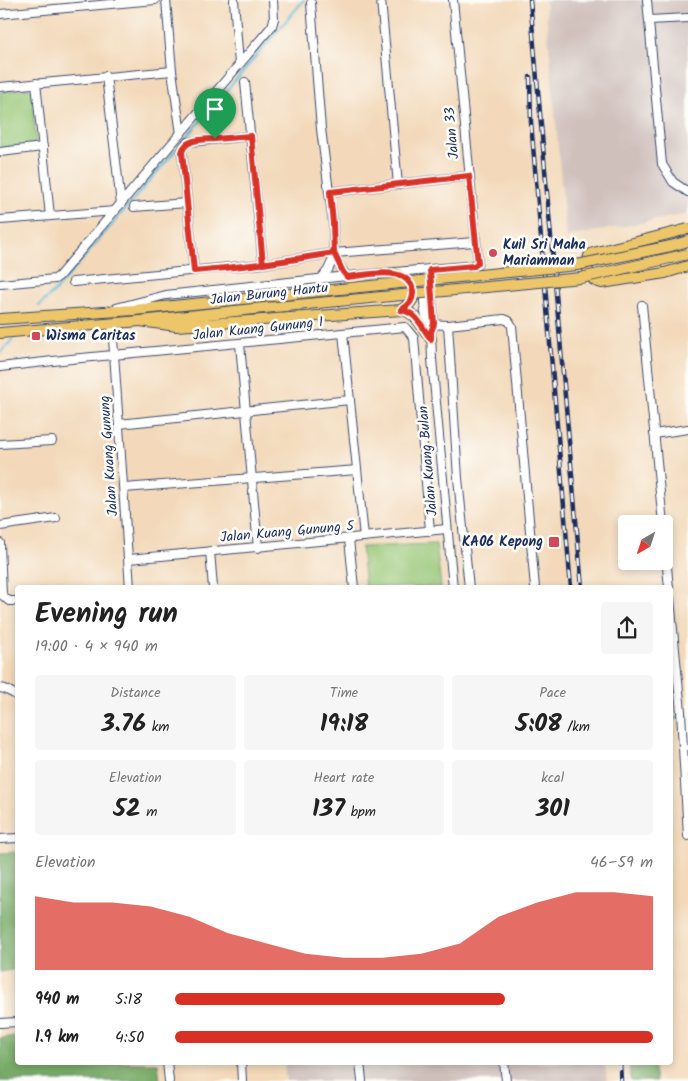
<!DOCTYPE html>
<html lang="en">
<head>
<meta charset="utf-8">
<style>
	body { margin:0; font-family:Kalam,sans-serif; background:#f6f6f6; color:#222; height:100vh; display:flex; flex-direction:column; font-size:19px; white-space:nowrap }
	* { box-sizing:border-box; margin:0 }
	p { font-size:16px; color:#767676 }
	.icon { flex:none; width:28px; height:28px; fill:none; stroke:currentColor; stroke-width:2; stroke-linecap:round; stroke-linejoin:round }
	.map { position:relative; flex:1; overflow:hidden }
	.drawer { position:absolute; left:15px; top:585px; width:658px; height:480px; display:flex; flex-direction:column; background:#fff; border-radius:5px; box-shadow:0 2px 8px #0003 }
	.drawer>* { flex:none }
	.needle { width:32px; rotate:219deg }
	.controls { position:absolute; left:618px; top:515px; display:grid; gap:10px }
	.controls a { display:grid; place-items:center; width:55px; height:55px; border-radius:5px; background:#fff; box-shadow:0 2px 8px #0003; font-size:25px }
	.pin { position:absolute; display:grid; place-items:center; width:42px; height:42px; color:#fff; margin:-51px -21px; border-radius:50% 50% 50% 0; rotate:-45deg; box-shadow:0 0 5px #0007 }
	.pin .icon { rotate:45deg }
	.round { display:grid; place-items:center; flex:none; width:52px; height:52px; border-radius:5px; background:#f6f6f6 }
	.summary { display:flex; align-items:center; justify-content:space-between; height:85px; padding:0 20px }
	h1 { font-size:28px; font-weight:800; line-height:38px }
	.metrics { display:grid; grid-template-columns:repeat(3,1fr); gap:8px; height:85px; padding:5px 20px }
	.metrics div { display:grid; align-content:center; border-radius:5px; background:#f6f6f6; text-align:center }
	.metrics b { font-size:25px; font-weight:800 }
	.metrics small { font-size:14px; font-weight:400 }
	.metrics p { font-size:14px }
	.chart { height:140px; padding:10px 20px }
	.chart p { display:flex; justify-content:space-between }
	.chart svg { width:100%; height:90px; margin-top:5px; fill:#d93025; opacity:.7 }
	ul { padding:0 20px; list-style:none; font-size:16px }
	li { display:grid; grid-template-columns:80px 60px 1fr; align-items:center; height:38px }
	li i { height:12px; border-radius:6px; background:#d93025 }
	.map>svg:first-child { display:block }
	.industrial { fill:#cfc0bb }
	.green { fill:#96c676; stroke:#587a6a }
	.forest { fill:#78ab67; stroke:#4a6d62 }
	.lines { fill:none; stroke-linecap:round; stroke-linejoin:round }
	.stream { stroke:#58bad7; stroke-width:2.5 }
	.minor-casing { stroke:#3b486c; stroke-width:10 }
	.major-casing { stroke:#3b486c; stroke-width:12 }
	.minor { stroke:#fff; stroke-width:8 }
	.major { stroke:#ecc669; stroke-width:10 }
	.rail-casing { stroke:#1b2f5e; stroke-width:4.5 }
	.rail { stroke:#fdfcf7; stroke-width:2.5; stroke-dasharray:8; stroke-linecap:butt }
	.major-bridge-casing { stroke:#3b486c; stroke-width:12; stroke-linecap:butt }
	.major-bridge { stroke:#ecc669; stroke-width:10 }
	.route-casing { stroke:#fff; stroke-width:10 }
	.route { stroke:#d93025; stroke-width:6 }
	.poi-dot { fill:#d1495b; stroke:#fdfcf7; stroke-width:2 }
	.labels { text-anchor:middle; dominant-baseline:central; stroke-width:5; stroke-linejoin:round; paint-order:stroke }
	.street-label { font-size:14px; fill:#1b2f5e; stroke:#fdfcf7 }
	.poi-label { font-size:14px; font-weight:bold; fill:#1b2f5e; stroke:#fdfcf7; text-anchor:start }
</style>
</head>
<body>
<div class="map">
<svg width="688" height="1081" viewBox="0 0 688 1081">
	<rect width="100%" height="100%" fill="#fdfcf7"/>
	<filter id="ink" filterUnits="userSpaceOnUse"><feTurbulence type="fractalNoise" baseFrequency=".02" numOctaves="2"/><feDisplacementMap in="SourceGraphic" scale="10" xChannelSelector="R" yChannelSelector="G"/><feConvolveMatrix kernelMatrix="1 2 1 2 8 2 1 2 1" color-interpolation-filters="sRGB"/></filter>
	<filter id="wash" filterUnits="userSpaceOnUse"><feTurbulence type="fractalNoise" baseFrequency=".0096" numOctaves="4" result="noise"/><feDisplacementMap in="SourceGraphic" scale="20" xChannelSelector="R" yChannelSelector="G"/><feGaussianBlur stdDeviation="1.12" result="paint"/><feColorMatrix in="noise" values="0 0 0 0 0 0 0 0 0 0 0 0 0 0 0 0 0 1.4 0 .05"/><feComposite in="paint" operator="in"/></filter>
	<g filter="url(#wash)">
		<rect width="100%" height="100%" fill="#f3d9ba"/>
		<g class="industrial">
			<polygon points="545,0 688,0 688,214 566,237"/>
			<polygon points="284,1063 605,1063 607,1081 286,1081"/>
		</g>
		<g class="green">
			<polygon points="32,88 36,143 0,148 0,92"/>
			<polygon points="436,544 441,587 365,587 361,547"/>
		</g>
		<g class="forest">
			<polygon points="17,852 17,969 0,972 0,853"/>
			<polygon points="17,1036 18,1062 158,1063 160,1081 0,1081 0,1038"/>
			<polygon points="629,1063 653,1063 656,1081 631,1081"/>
		</g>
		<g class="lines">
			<g class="stream">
				<polyline points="39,306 56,290 304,0"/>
				<polyline points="0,353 13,339"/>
				<polyline points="670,719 688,717"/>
			</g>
		</g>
	</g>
	<g filter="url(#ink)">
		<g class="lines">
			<g class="minor-casing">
				<g id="minor">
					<polyline points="166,0 172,71 181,134"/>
					<polyline points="234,0 239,64"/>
					<polyline points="381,0 398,185"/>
					<polyline points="647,0 662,164 673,182 688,192"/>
					<polyline points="311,3 321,129 333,223 334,257 347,277"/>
					<polyline points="0,14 155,0"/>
					<polyline points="649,20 688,18"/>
					<polyline points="106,76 121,204"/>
					<polyline points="245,82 263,264"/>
					<polyline points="36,83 50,216"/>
					<polyline points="0,87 172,71"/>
					<polyline points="0,152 43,147"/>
					<polyline points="330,192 469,176"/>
					<polyline points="134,207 187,203"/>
					<polyline points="0,220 115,211"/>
					<polyline points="194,271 182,152 184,146 188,142 251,136"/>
					<polyline points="422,276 425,313 429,328"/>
					<polyline points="430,276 434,324 431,332 432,359 453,588"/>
					<polyline points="321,279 328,270 334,257"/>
					<polyline points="73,282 263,264 334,253 475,242"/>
					<polyline points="0,284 55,279 59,276 272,26 274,19 273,0"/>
					<polyline points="642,305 663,524"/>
					<polyline points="116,308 166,295 337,277 477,265 478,263 453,0"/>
					<polyline points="112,324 130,588"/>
					<polyline points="427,324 448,325 504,319 509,321 512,326 535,588"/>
					<polyline points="448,325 458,478 469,588"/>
					<polyline points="343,333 364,537"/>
					<polyline points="240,344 258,548"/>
					<polyline points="0,367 71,359 405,327 414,338 430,531"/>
					<polyline points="119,424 350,400"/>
					<polyline points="654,434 688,429"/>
					<polyline points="0,444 52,441"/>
					<polyline points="124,488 357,470"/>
					<polyline points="0,526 56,518"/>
					<polyline points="664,535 669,588"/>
					<polyline points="349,539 354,588"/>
					<polyline points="0,543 2,595 9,601 18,601"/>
					<polyline points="210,551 213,588"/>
					<polyline points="129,559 447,529"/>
					<polyline points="670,599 681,712 688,836"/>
					<polyline points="0,688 5,689 18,696"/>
					<polyline points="0,839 18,838"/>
					<polyline points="0,1023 18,1022"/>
					<polyline points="167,1062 169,1081"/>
					<polyline points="241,1062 242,1081"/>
					<polyline points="360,1062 362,1081"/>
					<polyline points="504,1062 506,1081"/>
				</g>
			</g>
			<g class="major-casing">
				<g id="major">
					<path d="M688,229l-95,24 -4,3c-4,12 -1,25 13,27l63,-10 23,-7"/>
					<path d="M396,273c17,10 27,24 5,37"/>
					<polyline points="0,319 134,310 252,298"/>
					<path d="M140,321l37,5 224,-16c16,2 21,18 30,29"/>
					<polyline points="0,333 140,321 254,309"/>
				</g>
			</g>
			<use href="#minor" class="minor"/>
			<use href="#major" class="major"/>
			<g class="rail-casing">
				<g id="rail">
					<polyline points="530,0 582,588"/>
					<polyline points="530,77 531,122 571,588"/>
					<polyline points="620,1062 621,1081"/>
				</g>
			</g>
			<use href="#rail" class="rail"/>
			<g class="major-bridge-casing">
				<g id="major-bridge">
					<polyline points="252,298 577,265 671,246 688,241"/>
					<polyline points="254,309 581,278 688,254"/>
				</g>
			</g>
			<use href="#major-bridge" class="major-bridge"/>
		</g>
	</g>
	<g class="lines" filter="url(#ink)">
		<g class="route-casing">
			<path id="route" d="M215,139l36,-3 12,128 71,-11 9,19 4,5c19,-2 61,-13 66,14 1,10 -5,15 -12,19 16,2 21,18 30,29v-7l3,-8 -4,-54 44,-4 4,-3 -9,-87 -139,16 3,31 1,30c-46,8 -93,14 -140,18l-12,-119c4,-14 21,-12 33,-13"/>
		</g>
		<use href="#route" class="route"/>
	</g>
	<g class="poi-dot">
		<circle cx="493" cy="253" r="5"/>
		<rect x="31" y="331" width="10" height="10" rx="2.5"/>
		<rect x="548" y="536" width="12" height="12" rx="2.5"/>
	</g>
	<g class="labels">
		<g class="street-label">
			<text transform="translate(452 133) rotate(-95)">Jalan 33</text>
			<text transform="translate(269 294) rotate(-6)">Jalan Burung Hantu</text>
			<text transform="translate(258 329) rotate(-6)">Jalan Kuang Gunung 1</text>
			<text transform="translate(109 456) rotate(-94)">Jalan Kuang Gunung</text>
			<text transform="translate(428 461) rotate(-95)">Jalan Kuang Bulan</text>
			<text transform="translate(287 532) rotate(-5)">Jalan Kuang Gunung 5</text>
		</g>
		<g class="poi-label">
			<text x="503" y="245">Kuil Sri Maha<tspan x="503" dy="16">Mariamman</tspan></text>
			<text x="46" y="336">Wisma Caritas</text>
			<text x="543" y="542" text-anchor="end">KA06 Kepong</text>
		</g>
	</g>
</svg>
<div class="controls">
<a><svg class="needle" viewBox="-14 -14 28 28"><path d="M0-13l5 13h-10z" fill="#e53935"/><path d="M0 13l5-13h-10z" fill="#767676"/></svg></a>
</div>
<div class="pin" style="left:215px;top:139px;background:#1e9e55"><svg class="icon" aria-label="arrive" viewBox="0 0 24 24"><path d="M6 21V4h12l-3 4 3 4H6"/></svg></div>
<section class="drawer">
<div class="summary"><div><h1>Evening run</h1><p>19:00 · 4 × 940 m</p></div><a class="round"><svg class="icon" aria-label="share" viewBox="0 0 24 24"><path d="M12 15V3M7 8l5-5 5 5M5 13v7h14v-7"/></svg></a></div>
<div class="metrics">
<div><p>Distance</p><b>3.76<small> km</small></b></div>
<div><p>Time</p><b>19:18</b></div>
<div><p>Pace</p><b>5:08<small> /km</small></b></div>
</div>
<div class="metrics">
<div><p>Elevation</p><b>52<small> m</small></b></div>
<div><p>Heart rate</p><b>137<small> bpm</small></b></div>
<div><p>kcal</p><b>301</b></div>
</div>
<div class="chart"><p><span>Elevation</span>46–59 m</p>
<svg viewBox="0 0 160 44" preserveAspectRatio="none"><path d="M0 44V8L10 11L20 11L30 13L40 18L50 26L60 31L70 36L80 38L90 38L100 36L110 31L120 18L130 11L140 6L150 6L160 8V44z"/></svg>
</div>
<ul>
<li><b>940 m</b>5:18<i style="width:69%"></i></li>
<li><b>1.9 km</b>4:50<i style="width:100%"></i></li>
</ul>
</section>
</div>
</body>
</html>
